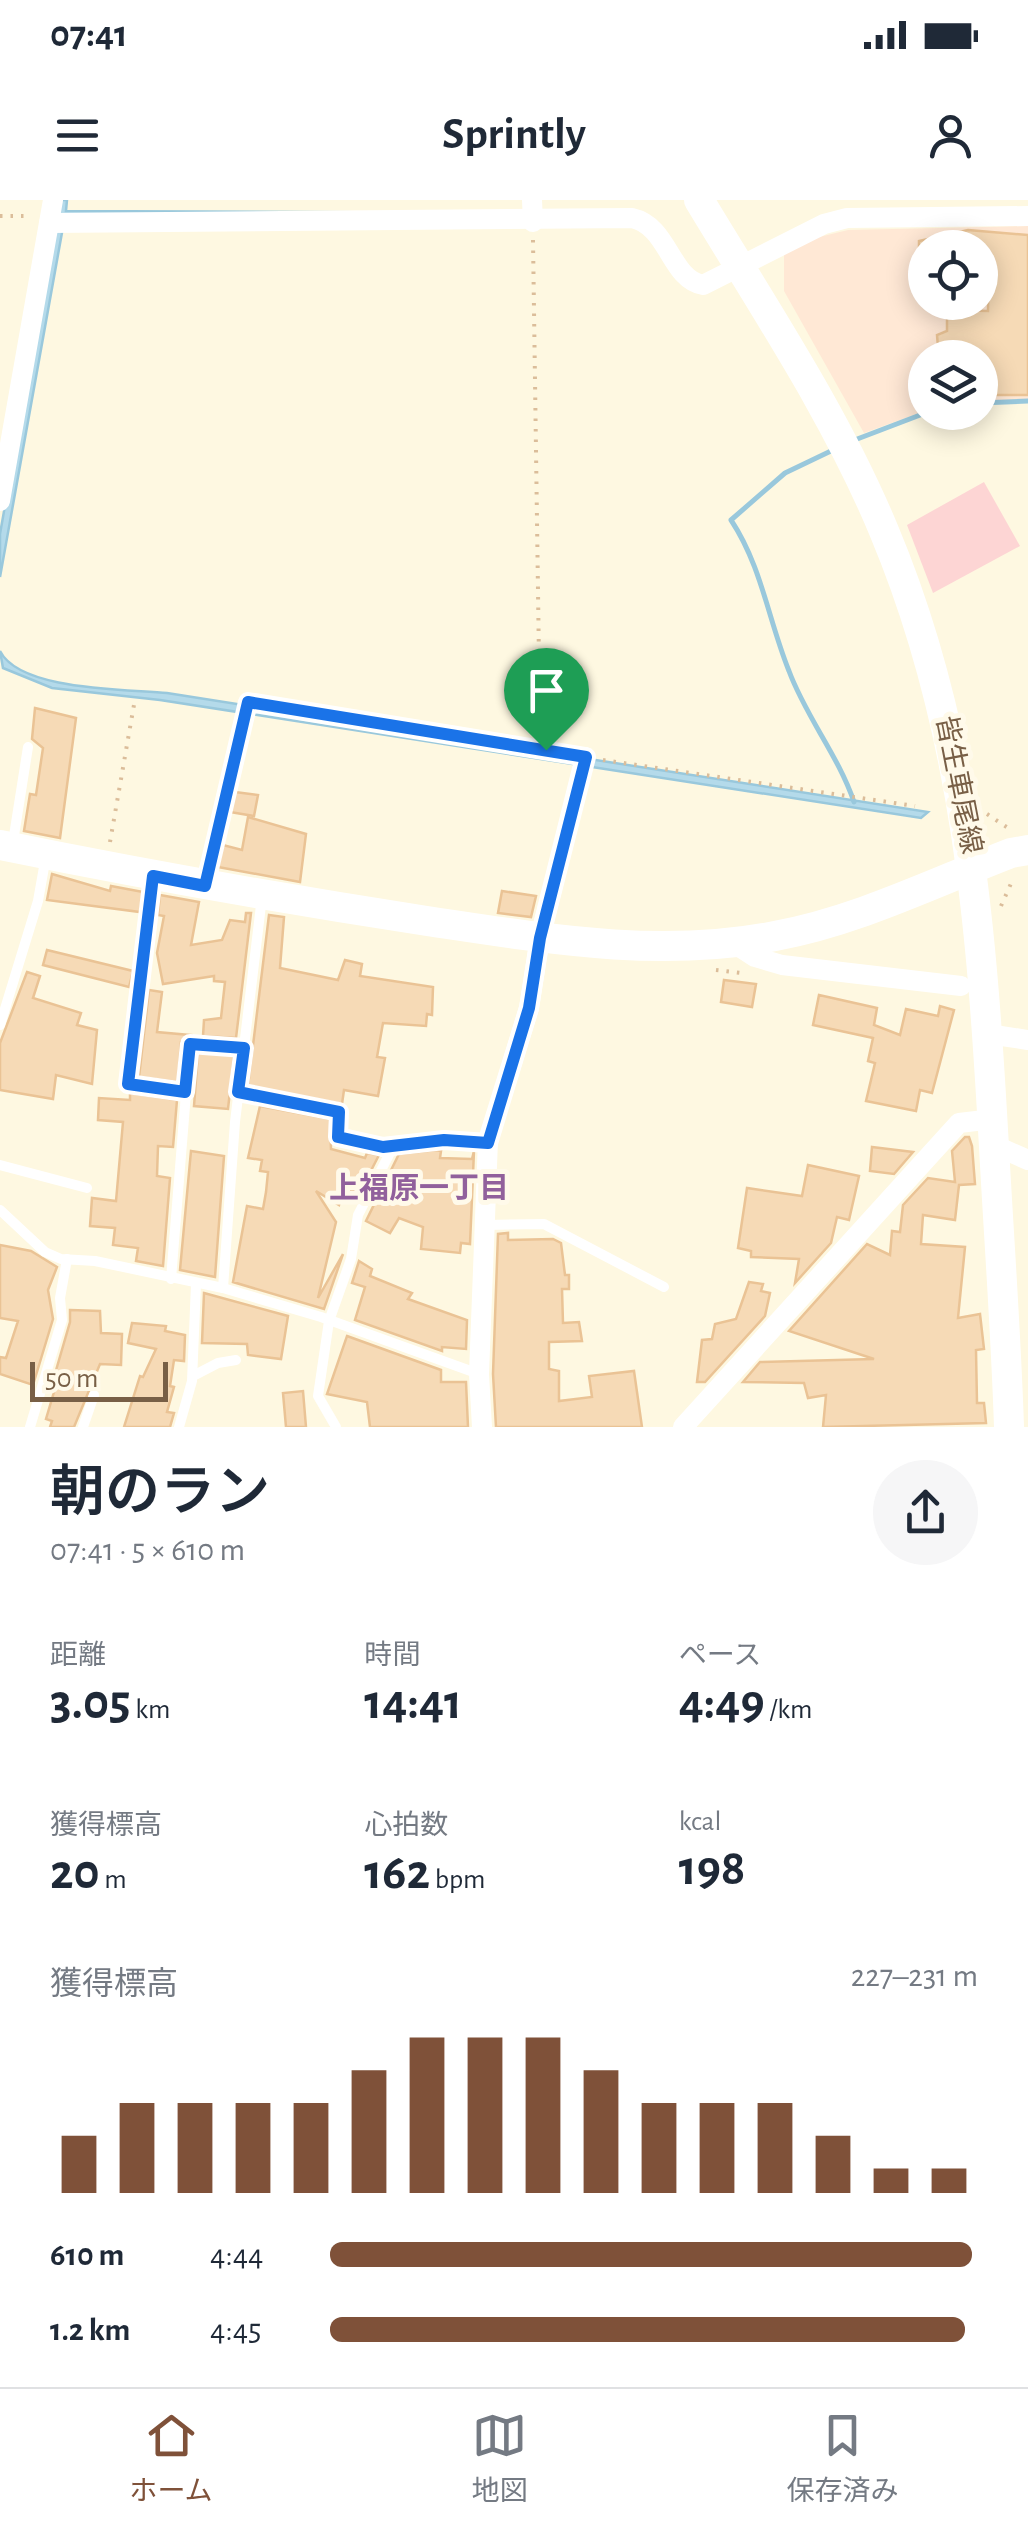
<!DOCTYPE html>
<html lang="ja">
<head>
<meta charset="utf-8">
<style>
	body { margin:0; font-family:"Alegreya Sans","Noto Sans JP",sans-serif; background:#f6f6f7; color:#1f2937; height:100vh; display:flex; flex-direction:column; font-size:38px; white-space:nowrap }
	* { box-sizing:border-box; margin:0 }
	p { font-size:32px; color:#747a83 }
	.icon { flex:none; width:55px; height:55px; fill:none; stroke:currentColor; stroke-width:2; stroke-linecap:round; stroke-linejoin:round }
	.map { position:relative; height:1227px; overflow:hidden }
	.sheet { display:flex; flex-direction:column; background:#fff; flex:1 }
	.sheet>* { flex:none }
	.controls { position:absolute; left:908px; top:30px; display:grid; gap:20px }
	.controls a { display:grid; place-items:center; width:90px; height:90px; border-radius:50%; background:#fff; box-shadow:0 5px 25px #0003; font-size:50px }
	.scale { position:absolute; left:30px; bottom:25px; width:138px; box-sizing:border-box; padding-left:10px; border:5px solid #785f46; border-top:0; font-size:28px; line-height:35px; white-space:nowrap; color:#785f46; -webkit-text-stroke:8px #fffaea; paint-order:stroke }
	.pin { position:absolute; display:grid; place-items:center; width:85px; height:85px; color:#fff; margin:-102px -42px; border-radius:50% 50% 50% 0; rotate:-45deg; box-shadow:0 0 10px #0007 }
	.pin .icon { rotate:45deg }
	.round { display:grid; place-items:center; flex:none; width:105px; height:105px; border-radius:52px; background:#f6f6f7 }
	.headline { display:flex; align-items:center; justify-content:space-between; height:170px; padding:0 50px }
	h1 { font-size:55px; font-weight:600; line-height:75px }
	.metrics { display:grid; grid-template-columns:repeat(3,1fr); gap:15px; height:170px; padding:10px 50px }
	.metrics div { display:grid; align-content:center }
	.metrics b { font-size:50px; font-weight:600 }
	.metrics small { font-size:28px; font-weight:400 }
	.metrics p { font-size:28px }
	.chart { height:280px; padding:20px 50px }
	.chart p { display:flex; justify-content:space-between }
	.chart svg { width:100%; height:180px; margin-top:10px; stroke:#7f5139; stroke-width:6 }
	ul { padding:0 50px; list-style:none; font-size:32px }
	li { display:grid; grid-template-columns:160px 120px 1fr; align-items:center; height:75px }
	li i { height:25px; border-radius:12px; background:#7f5139 }
	.status { display:flex; justify-content:space-between; align-items:center; height:70px; padding:0 50px; background:#fff; direction:ltr }
	.status svg { height:28px; fill:currentColor }
	header { display:flex; justify-content:space-between; align-items:center; height:130px; padding:0 50px; background:#fff; font-size:45px; font-weight:600 }
	.menu { display:flex; justify-content:space-around; align-items:center; height:140px; border-top:2px solid #e0e1e3; background:#fff; font-size:28px; color:#747a83 }
	.menu a { display:grid; justify-items:center; gap:5px }
	.menu .current { color:#7f5139 }
	.map>svg:first-child { display:block }
	.commercial { fill:#ffe8d5; fill-rule:evenodd }
	.medical { fill:#fdd5d4 }
	.water { fill:#b4daea; stroke:#99c8dc; stroke-width:2.5 }
	.lines { fill:none; stroke-linecap:round; stroke-linejoin:round }
	.stream { stroke:#99c8dc; stroke-width:5 }
	.building { fill:#f6dab6; stroke:#eac395; stroke-width:2.5 }
	.path { stroke:#dbbd9a; stroke-width:4; stroke-dasharray:2.5 8; stroke-linecap:butt }
	.lane { stroke:#fff; stroke-width:10 }
	.street { stroke:#fff; stroke-width:20 }
	.secondary { stroke:#fff; stroke-width:30 }
	.route-casing { stroke:#fff; stroke-width:20 }
	.route { stroke:#1a73e8; stroke-width:12 }
	.labels { text-anchor:middle; dominant-baseline:central; stroke-width:10; stroke-linejoin:round; paint-order:stroke }
	.street-label { font-size:28px; fill:#785f46; stroke:#fffaea }
	.neighbourhood-label { font-size:30px; font-weight:bold; fill:#91609c; stroke:#fffaea }
</style>
</head>
<body>
<div class="status"><b>07:41</b><svg viewBox="0 0 49 12"><path d="M0 12V9h3v3zM5 12V6h3v6zM10 12V3h3v9zM15 12V0h3v12zM26 1h20v11H26zM47 4h2v5h-2z"/></svg></div>
<header><svg class="icon" aria-label="menu" viewBox="0 0 24 24"><path d="M4 6h16M4 12h16M4 18h16"/></svg>Sprintly<svg class="icon" aria-label="person" viewBox="0 0 24 24"><circle cx="12" cy="8" r="4"/><path d="M4 21q1-7 8-7t8 7"/></svg></header>
<div class="map">
<svg width="1028" height="1227" viewBox="0 0 1028 1227">
	<rect width="100%" height="100%" fill="#fef8e1"/>
	<path class="commercial" d="M1028,26v173l-48,2v-43h-55v53l-61,22 -80,-142v-38l31,-15 33,-8zM925,48h55v54h-55z"/>
	<polygon class="medical" points="984,282 1020,346 933,393 907,325"/>
	<g class="water">
		<polygon points="59,0 67,0 66,11 522,13 65,16 0,377 0,334"/>
		<path d="M0,451c20,40 127,38 167,42l761,119 -7,6 -761,-118 -108,-12 -49,-20z"/>
	</g>
	<g class="lines">
		<g class="stream">
			<polyline points="980,203 1028,201"/>
			<polyline points="852,241 928,212"/>
			<path d="M833,250l-48,23 -54,47c31,47 37,99 58,151 17,46 49,84 65,131"/>
		</g>
	</g>
	<g class="building">
		<polygon points="968,30 1028,35 1028,195 980,195 980,158 939,158 937,135 947,131 947,110 988,111 989,52 985,48 919,48 919,41"/>
		<polygon points="35,508 76,518 60,638 24,631 30,594 36,595 43,548 32,539"/>
		<polygon points="235,592 258,595 254,616 230,612"/>
		<polygon points="248,617 306,634 300,682 218,667 223,645 242,650"/>
		<polygon points="52,674 110,691 111,686 143,692 140,712 47,700"/>
		<polygon points="502,691 536,696 531,717 498,713"/>
		<polygon points="160,695 199,702 191,745 222,740 230,720 245,722 246,713 251,713 236,838 203,836 204,820 221,818 225,782 214,781 214,776 163,784 157,753 164,716 158,715"/>
		<polygon points="269,715 284,717 280,768 338,780 345,760 362,764 360,776 433,787 432,815 427,814 426,826 383,823 377,857 385,858 378,896 344,890 342,904 248,886"/>
		<polygon points="47,750 133,771 129,787 43,765"/>
		<polygon points="27,772 40,776 33,798 81,813 77,825 97,830 92,884 56,875 53,899 0,890 0,843"/>
		<polygon points="724,780 756,784 752,807 721,802"/>
		<polygon points="149,790 162,792 157,832 190,835 181,842 178,882 139,877"/>
		<polygon points="819,795 877,808 874,825 900,835 906,809 938,816 940,806 954,810 932,893 920,890 916,911 866,901 875,863 868,861 873,838 813,825"/>
		<polygon points="198,853 234,855 228,909 194,906"/>
		<polygon points="130,893 177,900 173,947 158,946 157,976 170,978 163,1066 136,1061 138,1048 113,1045 115,1028 90,1026 92,998 116,1001 123,922 98,920 99,898 130,900"/>
		<polygon points="260,906 330,919 331,949 365,958 367,953 379,955 360,992 343,988 339,1005 316,991 336,1022 318,1098 343,1054 324,1109 233,1082 247,1006 263,1009 266,992 268,972 260,971 262,960 248,958"/>
		<polygon points="965,937 969,937 972,946 975,984 959,985 955,1020 923,1015 921,1044 965,1047 958,1118 980,1114 984,1149 976,1150 977,1203 984,1203 986,1223 823,1227 826,1195 808,1198 804,1183 743,1182 760,1162 874,1159 789,1131 867,1044 890,1055 892,1031 900,1032 903,1005 928,978 955,982 952,951"/>
		<polygon points="872,947 913,952 894,974 870,971"/>
		<polygon points="436,950 441,951 440,958 472,959 474,951 470,1044 461,1043 460,1053 421,1049 423,1027 399,1018 390,1033 366,1021 399,954"/>
		<polygon points="191,951 224,956 215,1077 180,1070"/>
		<polygon points="808,965 859,976 849,1020 837,1017 831,1043 795,1083 799,1059 751,1057 751,1051 738,1048 747,988 802,996"/>
		<polygon points="508,1033 508,1040 553,1039 561,1043 565,1075 569,1075 569,1089 562,1089 563,1123 579,1122 582,1141 549,1142 549,1169 559,1171 559,1201 592,1197 589,1176 634,1171 642,1227 496,1227 493,1174 498,1034"/>
		<polygon points="0,1045 31,1051 57,1067 48,1090 53,1119 33,1185 0,1174 0,1157 6,1158 18,1121 0,1118"/>
		<polygon points="359,1061 372,1069 370,1076 412,1093 408,1099 467,1120 466,1149 442,1147 442,1151 355,1120 365,1087 352,1083"/>
		<polygon points="749,1082 763,1084 761,1091 770,1093 765,1116 705,1182 697,1182 702,1140 712,1139 715,1124 736,1119"/>
		<polygon points="204,1093 288,1116 281,1159 248,1155 247,1144 202,1143"/>
		<polygon points="70,1110 100,1111 101,1133 122,1134 121,1165 100,1164 74,1227 50,1227 52,1221 46,1219 54,1192 50,1191 70,1122"/>
		<polygon points="132,1123 166,1126 165,1131 185,1135 184,1161 174,1160 170,1186 174,1187 167,1212 174,1213 170,1227 124,1227 140,1176 143,1177 156,1149 128,1143"/>
		<polygon points="347,1136 441,1170 441,1182 466,1182 468,1227 370,1227 367,1202 327,1194"/>
		<polygon points="303,1191 306,1227 286,1227 283,1193"/>
	</g>
	<g class="lines">
		<g class="path">
			<polyline points="0,16 30,16"/>
			<polyline points="533,40 540,531 546,550 564,554"/>
			<polyline points="603,560 915,606"/>
			<polyline points="230,574 248,503 546,550"/>
			<polyline points="987,614 1008,628"/>
			<polyline points="110,642 135,499"/>
			<polyline points="1001,706 1013,679"/>
			<polyline points="716,770 741,773"/>
		</g>
		<g class="lane">
			<polyline points="13,642 28,547"/>
			<polyline points="153,679 129,884 185,892"/>
			<polyline points="206,679 227,587"/>
			<polyline points="0,825 38,701 46,656"/>
			<polyline points="238,893 339,912 337,937 383,947 444,940 487,943"/>
			<polyline points="0,965 87,988"/>
			<polyline points="0,1010 45,1052 61,1059 95,1061 223,1088 321,1117 479,1174"/>
			<polyline points="484,1025 544,1024 664,1087"/>
			<polyline points="171,1079 190,844 243,847"/>
			<polyline points="223,1088 235,922 262,697"/>
			<polyline points="193,1176 218,1163 236,1160"/>
			<polyline points="30,1227 62,1120 60,1098 67,1059"/>
			<polyline points="83,1227 94,1195"/>
			<polyline points="179,1227 192,1181 196,1084"/>
			<polyline points="336,1227 318,1196 329,1121 351,1059 358,1015 393,947"/>
		</g>
		<g class="street">
			<polyline points="532,0 533,22"/>
			<path d="M49,23l583,-5c37,8 38,61 71,67l121,-61 23,-6 181,-2"/>
			<polyline points="0,301 53,0"/>
			<polyline points="732,742 755,757 782,765 961,786"/>
			<polyline points="988,834 1028,840"/>
			<polyline points="994,945 1028,960"/>
			<polyline points="482,1227 479,1174 488,940 529,808 540,737 585,557"/>
			<polyline points="683,1227 959,923 993,919"/>
		</g>
		<g class="secondary">
			<path d="M699,0c65,108 137,215 185,331 84,200 98,403 110,616 5,93 12,186 15,280"/>
			<path d="M0,645c142,29 284,54 427,76 115,17 232,38 348,15 82,-15 158,-53 236,-83l17,-3"/>
		</g>
	</g>
	<g class="lines">
		<g class="route-casing">
			<polygon id="route" points="248,502 586,557 540,738 529,808 488,943 444,940 383,947 338,937 339,912 238,892 244,848 190,844 185,892 128,884 153,676 205,686"/>
		</g>
		<use href="#route" class="route"/>
	</g>
	<g class="labels">
		<g class="street-label">
			<text transform="translate(958 585) rotate(79)">皆生車尾線</text>
		</g>
		<g class="neighbourhood-label">
			<text x="419" y="989">上福原一丁目</text>
		</g>
	</g>
</svg>
<div class="controls">
<a><svg class="icon" aria-label="locate" viewBox="0 0 24 24"><circle cx="12" cy="12" r="6"/><path d="M12 2v4M12 18v4M2 12h4M18 12h4"/></svg></a>
<a><svg class="icon" aria-label="layers" viewBox="0 0 24 24"><path d="M12 4l9 5-9 5-9-5zM3 14l9 5 9-5"/></svg></a>
</div>
<div class="scale">50 m</div>
<div class="pin" style="left:546px;top:550px;background:#1e9e55"><svg class="icon" aria-label="arrive" viewBox="0 0 24 24"><path d="M6 21V4h12l-3 4 3 4H6"/></svg></div>
</div>
<section class="sheet">
<div class="headline"><div><h1>朝のラン</h1><p>07:41 · 5 × 610 m</p></div><a class="round"><svg class="icon" aria-label="share" viewBox="0 0 24 24"><path d="M12 15V3M7 8l5-5 5 5M5 13v7h14v-7"/></svg></a></div>
<div class="metrics">
<div><p>距離</p><b>3.05<small> km</small></b></div>
<div><p>時間</p><b>14:41</b></div>
<div><p>ペース</p><b>4:49<small> /km</small></b></div>
</div>
<div class="metrics">
<div><p>獲得標高</p><b>20<small> m</small></b></div>
<div><p>心拍数</p><b>162<small> bpm</small></b></div>
<div><p>kcal</p><b>198</b></div>
</div>
<div class="chart"><p><span>獲得標高</span>227–231 m</p>
<svg viewBox="0 0 160 44" preserveAspectRatio="none"><path d="M5 44V30M15 44V22M25 44V22M35 44V22M45 44V22M55 44V14M65 44V6M75 44V6M85 44V6M95 44V14M105 44V22M115 44V22M125 44V22M135 44V30M145 44V38M155 44V38"/></svg>
</div>
<ul>
<li><b>610 m</b>4:44<i style="width:99%"></i></li>
<li><b>1.2 km</b>4:45<i style="width:98%"></i></li>
</ul>
</section>
<nav class="menu">
<a class="current"><svg class="icon" aria-label="home" viewBox="0 0 24 24"><path d="M3 11l9-7 9 7M6 9v11h12V9"/></svg>ホーム</a>
<a><svg class="icon" aria-label="map" viewBox="0 0 24 24"><path d="M3 6l6-2 6 2 6-2v14l-6 2-6-2-6 2zM9 4v14M15 6v14"/></svg>地図</a>
<a><svg class="icon" aria-label="saved" viewBox="0 0 24 24"><path d="M7 4h10v16l-5-4-5 4z"/></svg>保存済み</a>
</nav>
</body>
</html>
